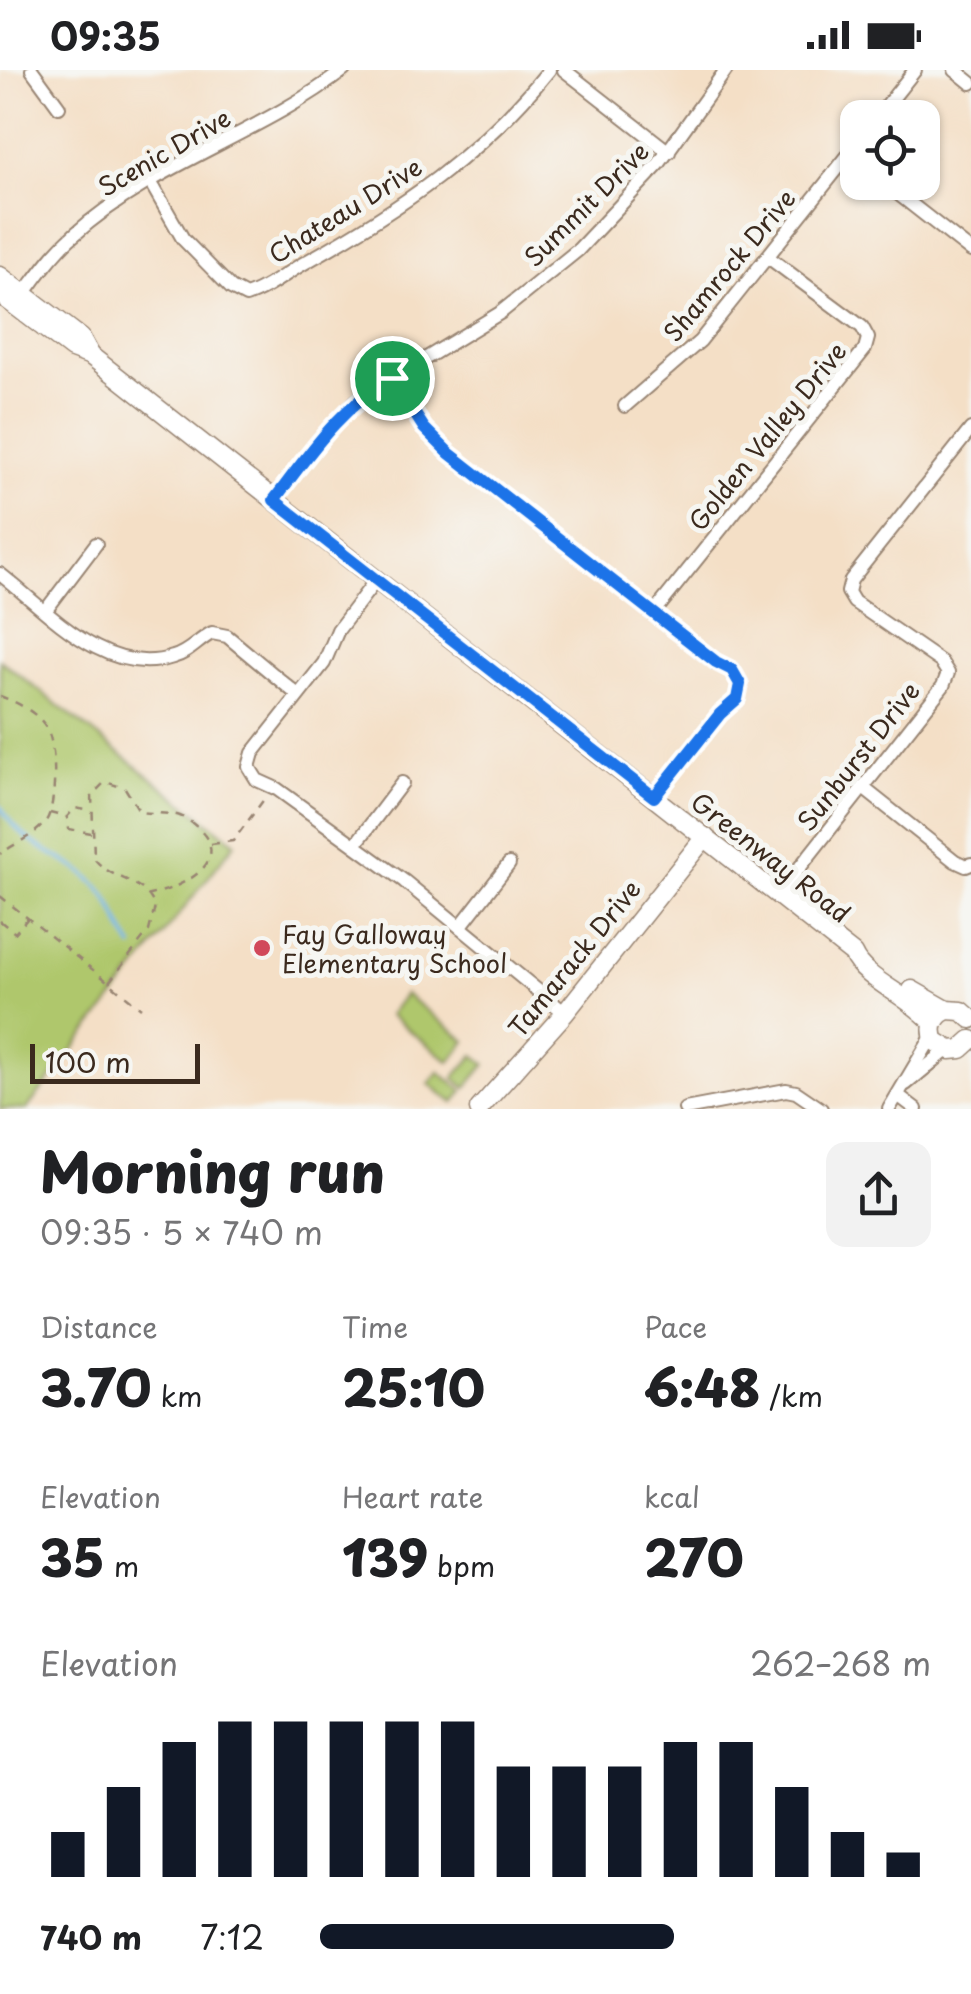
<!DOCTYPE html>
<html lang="en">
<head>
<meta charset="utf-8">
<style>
	body { margin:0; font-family:"Playpen Sans",sans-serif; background:#f2f2f2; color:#202124; height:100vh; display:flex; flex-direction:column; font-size:38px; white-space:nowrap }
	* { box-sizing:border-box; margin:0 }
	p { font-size:32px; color:#757577 }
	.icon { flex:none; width:55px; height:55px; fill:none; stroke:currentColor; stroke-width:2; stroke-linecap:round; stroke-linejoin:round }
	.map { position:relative; height:1039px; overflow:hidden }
	.sheet { display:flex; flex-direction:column; background:#fff; flex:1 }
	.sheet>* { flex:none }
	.buttons { position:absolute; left:840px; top:30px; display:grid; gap:20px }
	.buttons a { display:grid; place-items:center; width:100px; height:100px; border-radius:20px; background:#fff; box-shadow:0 2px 8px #0004; font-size:50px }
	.scale { position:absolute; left:30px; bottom:25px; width:170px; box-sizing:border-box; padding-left:10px; border:5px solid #3b2a1e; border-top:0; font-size:28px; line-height:35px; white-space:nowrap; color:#3b2a1e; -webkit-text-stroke:8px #f6f6f2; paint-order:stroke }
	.pin { position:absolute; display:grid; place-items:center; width:85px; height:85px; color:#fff; margin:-42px; border:5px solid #fff; border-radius:50%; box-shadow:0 2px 10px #0007 }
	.round { display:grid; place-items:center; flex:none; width:105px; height:105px; border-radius:20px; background:#f2f2f2 }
	.overview { display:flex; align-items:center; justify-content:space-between; height:170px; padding:0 40px }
	h1 { font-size:55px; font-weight:800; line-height:75px }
	.metrics { display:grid; grid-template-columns:repeat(3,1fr); gap:15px; height:170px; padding:10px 40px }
	.metrics div { display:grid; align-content:center }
	.metrics b { font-size:50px; font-weight:800 }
	.metrics small { font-size:28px; font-weight:400 }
	.metrics p { font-size:28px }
	.chart { height:280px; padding:20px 40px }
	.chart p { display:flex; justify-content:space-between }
	.chart svg { width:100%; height:180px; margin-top:10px; stroke:#111827; stroke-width:6 }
	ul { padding:0 40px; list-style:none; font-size:32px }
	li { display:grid; grid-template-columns:160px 120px 1fr; align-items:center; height:75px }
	li i { height:25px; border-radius:12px; background:#111827 }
	.status { display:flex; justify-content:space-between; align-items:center; height:70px; padding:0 50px; background:#fff; direction:ltr }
	.status svg { height:28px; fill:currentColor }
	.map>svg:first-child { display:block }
	.park { fill:#afc76c; stroke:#757845; stroke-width:2.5 }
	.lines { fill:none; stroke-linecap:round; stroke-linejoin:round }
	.stream { stroke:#6db3e3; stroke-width:4 }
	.street-casing { stroke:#988472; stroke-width:16 }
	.secondary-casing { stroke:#988472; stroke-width:21 }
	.path { stroke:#988472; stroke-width:2.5; stroke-dasharray:8 8; stroke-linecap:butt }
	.street { stroke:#fff; stroke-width:12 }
	.secondary { stroke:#fff; stroke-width:18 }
	.route-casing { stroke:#fff; stroke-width:20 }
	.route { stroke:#1a73e8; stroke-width:12 }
	.poi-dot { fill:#d1495b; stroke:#f6f6f2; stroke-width:4 }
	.labels { text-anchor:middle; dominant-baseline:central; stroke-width:10; stroke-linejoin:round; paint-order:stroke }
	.street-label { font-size:25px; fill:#3b2a1e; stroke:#f6f6f2 }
	.poi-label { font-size:25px; fill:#3b2a1e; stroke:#f6f6f2; text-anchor:start }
</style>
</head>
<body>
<div class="status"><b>09:35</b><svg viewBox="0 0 49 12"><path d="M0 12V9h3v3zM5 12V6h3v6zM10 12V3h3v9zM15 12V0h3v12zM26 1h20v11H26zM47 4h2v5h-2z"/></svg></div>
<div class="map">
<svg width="971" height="1039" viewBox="0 0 971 1039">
	<rect width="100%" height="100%" fill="#f6f6f2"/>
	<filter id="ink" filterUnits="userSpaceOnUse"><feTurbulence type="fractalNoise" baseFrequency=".01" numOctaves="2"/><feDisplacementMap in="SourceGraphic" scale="20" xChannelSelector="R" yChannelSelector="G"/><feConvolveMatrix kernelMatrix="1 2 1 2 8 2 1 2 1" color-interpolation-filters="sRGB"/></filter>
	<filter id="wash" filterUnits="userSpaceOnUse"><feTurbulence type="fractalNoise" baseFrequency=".0048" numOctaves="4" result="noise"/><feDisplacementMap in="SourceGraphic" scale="40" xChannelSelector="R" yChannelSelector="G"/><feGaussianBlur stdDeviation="2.25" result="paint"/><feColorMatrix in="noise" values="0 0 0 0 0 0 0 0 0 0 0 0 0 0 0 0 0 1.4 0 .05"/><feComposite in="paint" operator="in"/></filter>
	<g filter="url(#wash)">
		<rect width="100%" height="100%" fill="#f4dfc6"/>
		<g class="park">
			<polygon points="0,590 235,773 27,1039 0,1039"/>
			<polygon points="405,924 466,971 450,992 389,945"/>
			<polygon points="474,985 486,994 466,1018 454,1008"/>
			<polygon points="439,1002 463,1021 454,1033 429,1014"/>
		</g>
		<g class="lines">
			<path class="stream" d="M0,736c28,48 63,45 97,79 18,18 22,43 36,62"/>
		</g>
	</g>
	<g filter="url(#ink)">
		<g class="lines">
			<g class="street-casing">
				<g id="street">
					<polyline points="32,0 59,37"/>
					<polyline points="564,0 669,82"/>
					<polyline points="955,0 971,13"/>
					<polyline points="877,48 915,0"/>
					<polyline points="883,112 971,181"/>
					<path d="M151,113l32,56 48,49 15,8c22,-7 40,-23 60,-34 94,-53 175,-107 243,-192"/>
					<path d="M24,224c15,-20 30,-42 50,-59 77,-70 187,-101 270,-165"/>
					<polyline points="392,308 424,358 449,383 716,593 732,600 741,614 737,629 720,644 654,727"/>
					<polyline points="625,336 700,271 858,73"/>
					<polyline points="274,430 321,368 356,331 500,243 578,180 658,95 726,0"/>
					<path d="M0,504c49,38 106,105 173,83 16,-4 25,-17 39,-24l15,3 71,59"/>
					<polyline points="376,510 338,560 324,593 253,683 249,697 257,710 277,719 404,811 565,943"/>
					<polyline points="46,540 96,474"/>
					<polyline points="653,544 865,279 868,268 862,257 768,187"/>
					<polyline points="862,717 955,791 966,796 971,794"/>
					<polyline points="355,775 402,713"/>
					<polyline points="778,825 943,616 948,603 941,592 854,532 848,522 851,510 971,359"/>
					<polyline points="460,857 509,794"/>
					<polyline points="906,1014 947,980"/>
					<polyline points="899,1026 916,1039"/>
					<polyline points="685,1039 786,1020 796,1022 821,1039"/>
					<polyline points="889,1039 933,965"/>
				</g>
			</g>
			<g class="secondary-casing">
				<g id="secondary">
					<polyline points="0,206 81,268 91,286"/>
					<path d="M0,224l72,55 19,7 687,539 75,59c10,25 59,43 80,69"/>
					<polyline points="912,920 947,940"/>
					<path d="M971,949l-9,-8 -15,-1c-13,6 -18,17 -12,31l15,9 11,-1 10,-9"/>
					<polyline points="479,1039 565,943 705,767"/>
				</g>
			</g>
			<g class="path">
				<path d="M0,626c16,6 37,16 46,31 11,17 11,78 0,94 -10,14 -32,23 -46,33"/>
				<polyline points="50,743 66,747"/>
				<polyline points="91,763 69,759 67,747 75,738 91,741"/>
				<polyline points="211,774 233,771 265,728"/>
				<polyline points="0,826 141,938"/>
				<polyline points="0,851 15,863 28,848"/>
				<path d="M109,912l40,-51 6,-24c-12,-31 -44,-25 -61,-49l-2,-63 13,-13 20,6 15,24c13,2 28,0 40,4 10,4 19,12 25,20 23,32 -32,54 -56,59"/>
			</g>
			<use href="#street" class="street"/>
			<use href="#secondary" class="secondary"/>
		</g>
	</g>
	<g class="lines" filter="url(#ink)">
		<g class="route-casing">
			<path id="route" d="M392,308l32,50 25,25 267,209 16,8 8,14 -3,15 -17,15 -66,83 -380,-297c36,-47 66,-93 118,-122z"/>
		</g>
		<use href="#route" class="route"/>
	</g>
	<circle class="poi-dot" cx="262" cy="878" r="10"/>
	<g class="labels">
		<g class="street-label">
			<text transform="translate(164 82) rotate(-30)">Scenic Drive</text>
			<text transform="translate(586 134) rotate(-45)">Summit Drive</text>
			<text transform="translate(345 140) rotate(-32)">Chateau Drive</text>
			<text transform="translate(729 195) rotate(-50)">Shamrock Drive</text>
			<text transform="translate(767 366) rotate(-51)">Golden Valley Drive</text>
			<text transform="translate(858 686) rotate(-52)">Sunburst Drive</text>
			<text transform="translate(771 787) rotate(38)">Greenway Road</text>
			<text transform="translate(574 888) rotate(-51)">Tamarack Drive</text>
		</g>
		<g class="poi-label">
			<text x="282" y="864">Fay Galloway<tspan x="282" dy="29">Elementary School</tspan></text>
		</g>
	</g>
</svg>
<div class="buttons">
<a><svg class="icon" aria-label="locate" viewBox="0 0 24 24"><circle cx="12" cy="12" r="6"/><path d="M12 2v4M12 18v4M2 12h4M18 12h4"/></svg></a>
</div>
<div class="scale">100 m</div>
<div class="pin" style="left:392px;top:308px;background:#1e9e55"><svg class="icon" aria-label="arrive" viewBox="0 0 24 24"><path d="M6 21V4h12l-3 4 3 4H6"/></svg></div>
</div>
<section class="sheet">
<div class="overview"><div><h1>Morning run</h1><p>09:35 · 5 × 740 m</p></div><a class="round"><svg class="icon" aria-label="share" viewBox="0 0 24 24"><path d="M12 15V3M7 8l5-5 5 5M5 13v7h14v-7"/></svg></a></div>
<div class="metrics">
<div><p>Distance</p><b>3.70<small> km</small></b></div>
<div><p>Time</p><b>25:10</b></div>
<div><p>Pace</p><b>6:48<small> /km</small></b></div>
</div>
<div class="metrics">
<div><p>Elevation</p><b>35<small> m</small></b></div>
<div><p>Heart rate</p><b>139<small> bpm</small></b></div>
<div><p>kcal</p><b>270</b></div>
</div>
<div class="chart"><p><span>Elevation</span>262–268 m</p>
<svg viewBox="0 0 160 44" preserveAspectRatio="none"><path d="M5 44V33M15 44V22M25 44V11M35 44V6M45 44V6M55 44V6M65 44V6M75 44V6M85 44V17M95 44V17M105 44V17M115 44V11M125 44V11M135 44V22M145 44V33M155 44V38"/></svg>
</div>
<ul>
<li><b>740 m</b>7:12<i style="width:58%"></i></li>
</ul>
</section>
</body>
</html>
